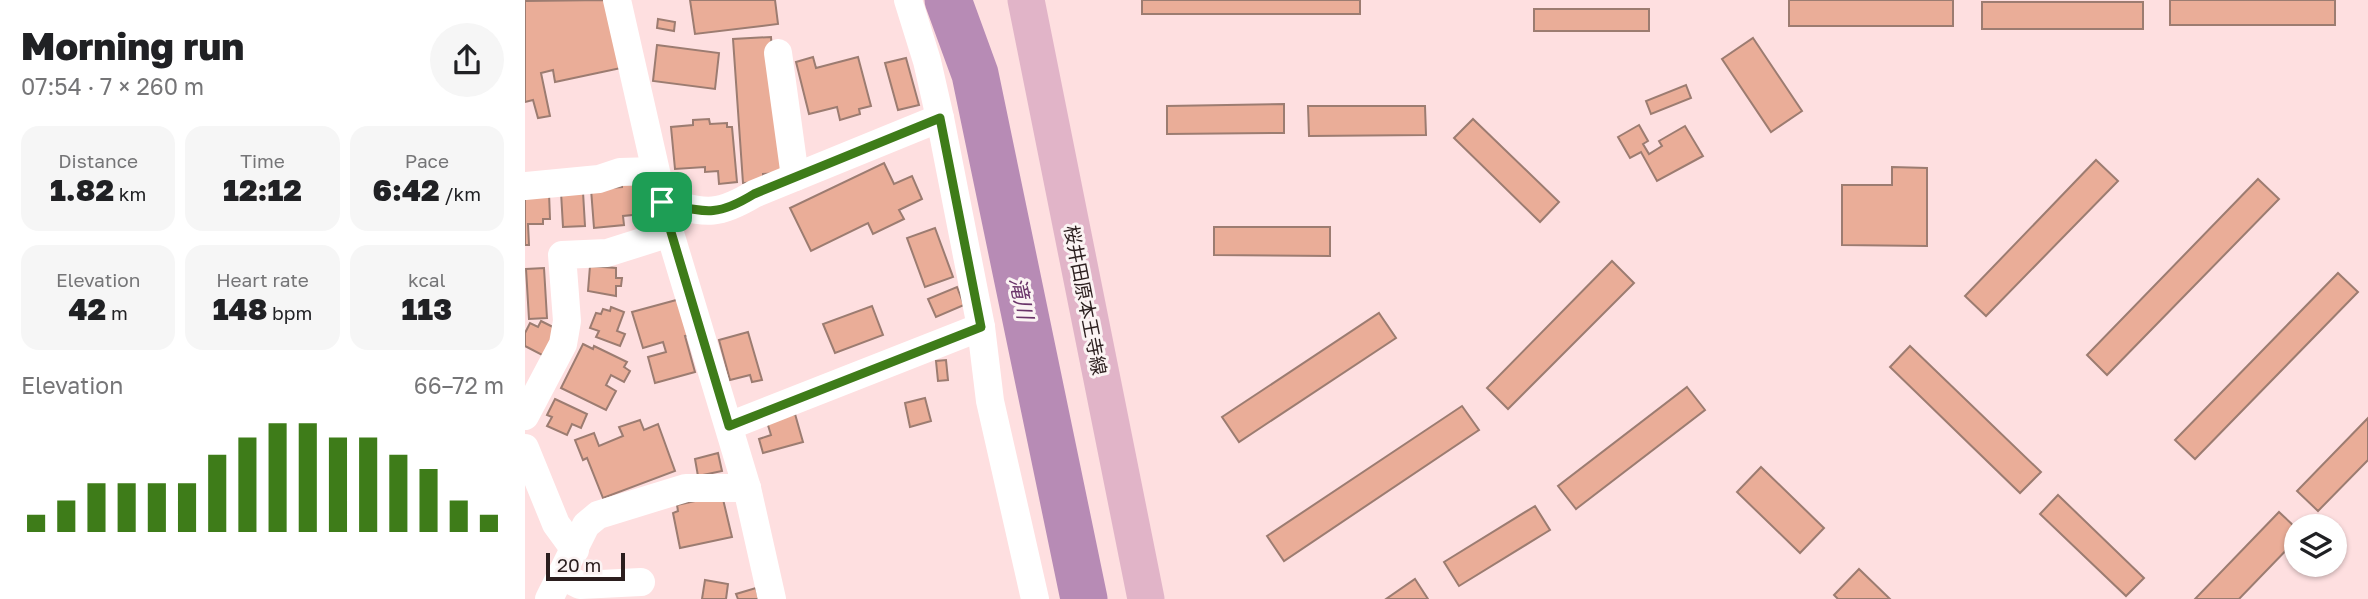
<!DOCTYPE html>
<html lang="en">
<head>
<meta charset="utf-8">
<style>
	body { margin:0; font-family:"Golos Text","Noto Sans JP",sans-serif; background:#f6f6f6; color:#202124; height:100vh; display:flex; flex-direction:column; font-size:26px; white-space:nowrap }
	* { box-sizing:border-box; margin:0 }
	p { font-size:23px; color:#757577 }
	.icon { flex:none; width:38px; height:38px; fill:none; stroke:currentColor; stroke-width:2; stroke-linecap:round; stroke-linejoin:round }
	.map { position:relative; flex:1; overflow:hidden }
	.drawer { display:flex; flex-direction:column; background:#fff; width:525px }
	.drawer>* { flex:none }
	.fabs { position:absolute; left:1759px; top:514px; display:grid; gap:14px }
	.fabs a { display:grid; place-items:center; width:63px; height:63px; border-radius:50%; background:#fff; box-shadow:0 2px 5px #0004; font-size:35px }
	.scale { position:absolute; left:21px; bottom:18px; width:79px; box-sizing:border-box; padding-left:7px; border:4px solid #2b1e1e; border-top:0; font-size:19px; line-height:24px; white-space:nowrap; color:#2b1e1e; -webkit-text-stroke:5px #fbf3f3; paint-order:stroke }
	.pin { position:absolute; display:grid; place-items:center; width:60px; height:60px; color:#fff; margin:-30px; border-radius:14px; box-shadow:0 4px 10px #0006 }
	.round { display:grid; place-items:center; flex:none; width:74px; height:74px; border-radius:37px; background:#f6f6f6 }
	.summary { display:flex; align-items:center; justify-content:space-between; height:119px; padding:0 21px }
	h1 { font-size:38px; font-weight:800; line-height:52px }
	.figures { display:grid; grid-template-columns:repeat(3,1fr); gap:10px; height:119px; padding:7px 21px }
	.figures div { display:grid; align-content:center; border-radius:18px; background:#f6f6f6; text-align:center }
	.figures b { font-size:30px; font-weight:800 }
	.figures small { font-size:19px; font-weight:400 }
	.figures p { font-size:19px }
	.chart { height:196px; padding:14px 21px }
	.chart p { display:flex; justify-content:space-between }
	.chart svg { width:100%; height:126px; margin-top:7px; stroke:#3e7c19; stroke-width:6 }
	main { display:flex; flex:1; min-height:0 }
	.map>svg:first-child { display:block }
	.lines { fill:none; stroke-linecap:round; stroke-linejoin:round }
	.river { stroke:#b78bb5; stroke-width:47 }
	.building { fill:#eaad98; stroke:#9c7c71; stroke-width:2 }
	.minor { stroke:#fff; stroke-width:28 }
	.major { stroke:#e1b4c8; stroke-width:37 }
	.route-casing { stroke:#fff; stroke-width:14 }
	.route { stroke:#3e7c19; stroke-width:9 }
	.labels { text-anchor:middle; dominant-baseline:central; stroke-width:6; stroke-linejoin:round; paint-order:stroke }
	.street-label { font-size:19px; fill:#2b1e1e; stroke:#fbf3f3 }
	.water-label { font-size:21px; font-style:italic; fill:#6a3469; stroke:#fbf3f3 }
</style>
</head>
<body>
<main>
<section class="drawer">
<div class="summary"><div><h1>Morning run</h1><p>07:54 · 7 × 260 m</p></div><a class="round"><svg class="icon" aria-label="share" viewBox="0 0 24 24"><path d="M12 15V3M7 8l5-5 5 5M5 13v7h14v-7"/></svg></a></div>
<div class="figures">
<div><p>Distance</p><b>1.82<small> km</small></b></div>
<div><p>Time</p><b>12:12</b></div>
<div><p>Pace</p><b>6:42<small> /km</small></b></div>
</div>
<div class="figures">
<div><p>Elevation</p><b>42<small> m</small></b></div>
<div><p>Heart rate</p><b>148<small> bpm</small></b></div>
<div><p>kcal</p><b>113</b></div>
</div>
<div class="chart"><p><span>Elevation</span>66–72 m</p>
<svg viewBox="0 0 160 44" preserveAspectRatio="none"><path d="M5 44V38M15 44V33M25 44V27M35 44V27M45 44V27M55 44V27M65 44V17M75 44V11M85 44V6M95 44V6M105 44V11M115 44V11M125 44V17M135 44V22M145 44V33M155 44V38"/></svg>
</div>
</section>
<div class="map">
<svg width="1843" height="599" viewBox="0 0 1843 599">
	<rect width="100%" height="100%" fill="#fedfe0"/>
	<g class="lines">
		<polyline class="river" points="423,0 450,74 559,599"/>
	</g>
	<g class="building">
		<polygon points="81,0 96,68 30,82 28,70 16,73 25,116 13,118 8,100 0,102 0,1"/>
		<polygon points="165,0 250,0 253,24 170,34"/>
		<rect x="617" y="0" width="218" height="14"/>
		<rect x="1264" y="0" width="164" height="26"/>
		<rect x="1645" y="0" width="165" height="25"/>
		<rect x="1457" y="2" width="161" height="27"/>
		<rect x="1009" y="9" width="115" height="22"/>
		<polygon points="133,19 150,22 149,31 132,28"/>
		<polygon points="246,37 257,173 238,174 238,182 218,183 208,39"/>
		<polygon points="1228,38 1277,111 1246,132 1197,59"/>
		<polygon points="132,45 194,53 190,89 128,81"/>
		<polygon points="288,57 291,68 333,57 346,106 334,109 335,114 315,120 312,107 284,114 271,62"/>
		<polygon points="381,58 394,105 373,110 360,63"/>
		<polygon points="1161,85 1166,98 1126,114 1121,101"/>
		<polygon points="759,104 759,133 642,134 642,106"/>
		<polygon points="783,106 900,106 901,135 784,136"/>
		<polygon points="184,119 185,124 202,123 202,127 207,127 212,182 194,184 193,171 180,172 180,167 150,169 146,127 168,125 168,120"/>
		<polygon points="948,119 1034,202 1015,222 929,138"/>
		<polygon points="1114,125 1123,141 1118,144 1124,154 1137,146 1134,141 1160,126 1178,156 1132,181 1116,152 1105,158 1093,137"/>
		<polygon points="1571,160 1593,181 1461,316 1440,296"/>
		<polygon points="359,163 369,184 387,176 397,199 374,210 379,219 348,234 343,223 286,251 265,208"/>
		<polygon points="1367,167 1402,168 1402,246 1317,245 1317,185 1367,185"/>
		<polygon points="1733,179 1754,199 1582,375 1562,355"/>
		<polygon points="119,180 121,206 118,207 118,214 98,216 99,225 69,228 66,189 97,187 97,181"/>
		<polygon points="36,192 58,192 60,226 38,227"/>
		<polygon points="24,193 25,219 18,219 18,224 3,224 4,245 0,245 0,194"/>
		<polygon points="689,227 805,227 805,256 689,255"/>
		<polygon points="410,228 428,277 400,287 382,238"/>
		<polygon points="1087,261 1109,283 983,409 962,388"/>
		<polygon points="65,266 91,268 91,278 97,278 96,286 91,286 91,296 63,291"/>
		<polygon points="19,268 22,318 4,319 1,269"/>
		<polygon points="1813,273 1833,292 1670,459 1650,440"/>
		<polygon points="432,287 439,305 411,317 403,299"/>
		<polygon points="155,299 165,335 160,336 170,372 130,383 123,357 141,352 138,342 118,348 107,312"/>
		<polygon points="347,306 358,335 310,353 298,324"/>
		<polygon points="86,307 99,312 92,331 100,334 95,346 71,337 74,331 65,328 71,313 76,314 78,309 85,311"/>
		<polygon points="854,313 871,338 714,442 697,417"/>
		<polygon points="16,321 32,329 19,356 0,346 0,333 5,323 13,327"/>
		<polygon points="223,332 237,380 227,382 225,375 205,380 194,340"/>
		<polygon points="58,344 68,349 69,346 102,362 99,367 105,371 99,382 86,375 81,385 91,391 81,410 36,388"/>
		<polygon points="1385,346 1516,472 1495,493 1365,367"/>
		<polygon points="421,360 423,380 413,381 411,361"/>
		<polygon points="1162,387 1180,410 1051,509 1033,486"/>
		<polygon points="400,398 406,421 385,427 380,403"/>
		<polygon points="30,399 62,414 56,428 47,424 42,435 22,426 27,417 22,415"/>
		<polygon points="937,406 954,430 759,561 742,536"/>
		<polygon points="270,414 278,442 238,453 234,439 246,435 242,422"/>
		<polygon points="1843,418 1843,460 1793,511 1772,491"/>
		<polygon points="115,420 119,430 133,424 150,471 78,498 62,458 58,460 50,440 69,433 74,446 98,436 94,427"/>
		<polygon points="193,453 197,471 173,476 170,459"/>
		<polygon points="1236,467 1299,528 1275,553 1212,492"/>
		<polygon points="197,495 207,537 155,548 148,513 153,511 152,505"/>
		<polygon points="1533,495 1619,578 1601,596 1515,514"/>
		<polygon points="1010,506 1025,530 934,586 919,562"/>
		<polygon points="1754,512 1771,528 1771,540 1714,599 1670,599"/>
		<polygon points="1334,569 1365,599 1313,599 1309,595"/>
		<polygon points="890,579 903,599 861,599"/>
		<polygon points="180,580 203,584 201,599 177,599"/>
		<polygon points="231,588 234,599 213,599 211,594"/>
	</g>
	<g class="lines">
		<g class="minor">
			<polyline points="92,0 145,233 222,488 247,599"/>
			<polyline points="383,0 402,61 415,118 456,327 465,401 510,599"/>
			<polyline points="253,53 270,177"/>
			<polyline points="0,186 74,179 95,172 130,171"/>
			<path d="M137,202c43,10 52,16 92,-8l186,-76"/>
			<polyline points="0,416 38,344 42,321 37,255 82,253 145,233"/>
			<polyline points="204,426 456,327"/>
			<polyline points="0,448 31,524 50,550"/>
			<polyline points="37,576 55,585 116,582"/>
			<polyline points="24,599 61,525 73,515 161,488 222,488"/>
		</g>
		<polyline class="major" points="501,0 621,599"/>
	</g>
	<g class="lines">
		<g class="route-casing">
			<path id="route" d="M415,118l41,209 -252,99 -67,-224c43,10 53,16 92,-8z"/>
		</g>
		<use href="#route" class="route"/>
	</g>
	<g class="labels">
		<g class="street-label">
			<text transform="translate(561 300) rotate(79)">桜井田原本王寺線</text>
		</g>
		<g class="water-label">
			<text transform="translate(497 298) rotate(78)">滝川</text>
		</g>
	</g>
</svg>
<div class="fabs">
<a><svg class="icon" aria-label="layers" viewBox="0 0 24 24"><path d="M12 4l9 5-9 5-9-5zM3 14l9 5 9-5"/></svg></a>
</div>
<div class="scale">20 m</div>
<div class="pin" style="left:137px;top:202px;background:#1e9e55"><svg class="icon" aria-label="arrive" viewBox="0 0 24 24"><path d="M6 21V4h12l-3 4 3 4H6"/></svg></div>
</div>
</main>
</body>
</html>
